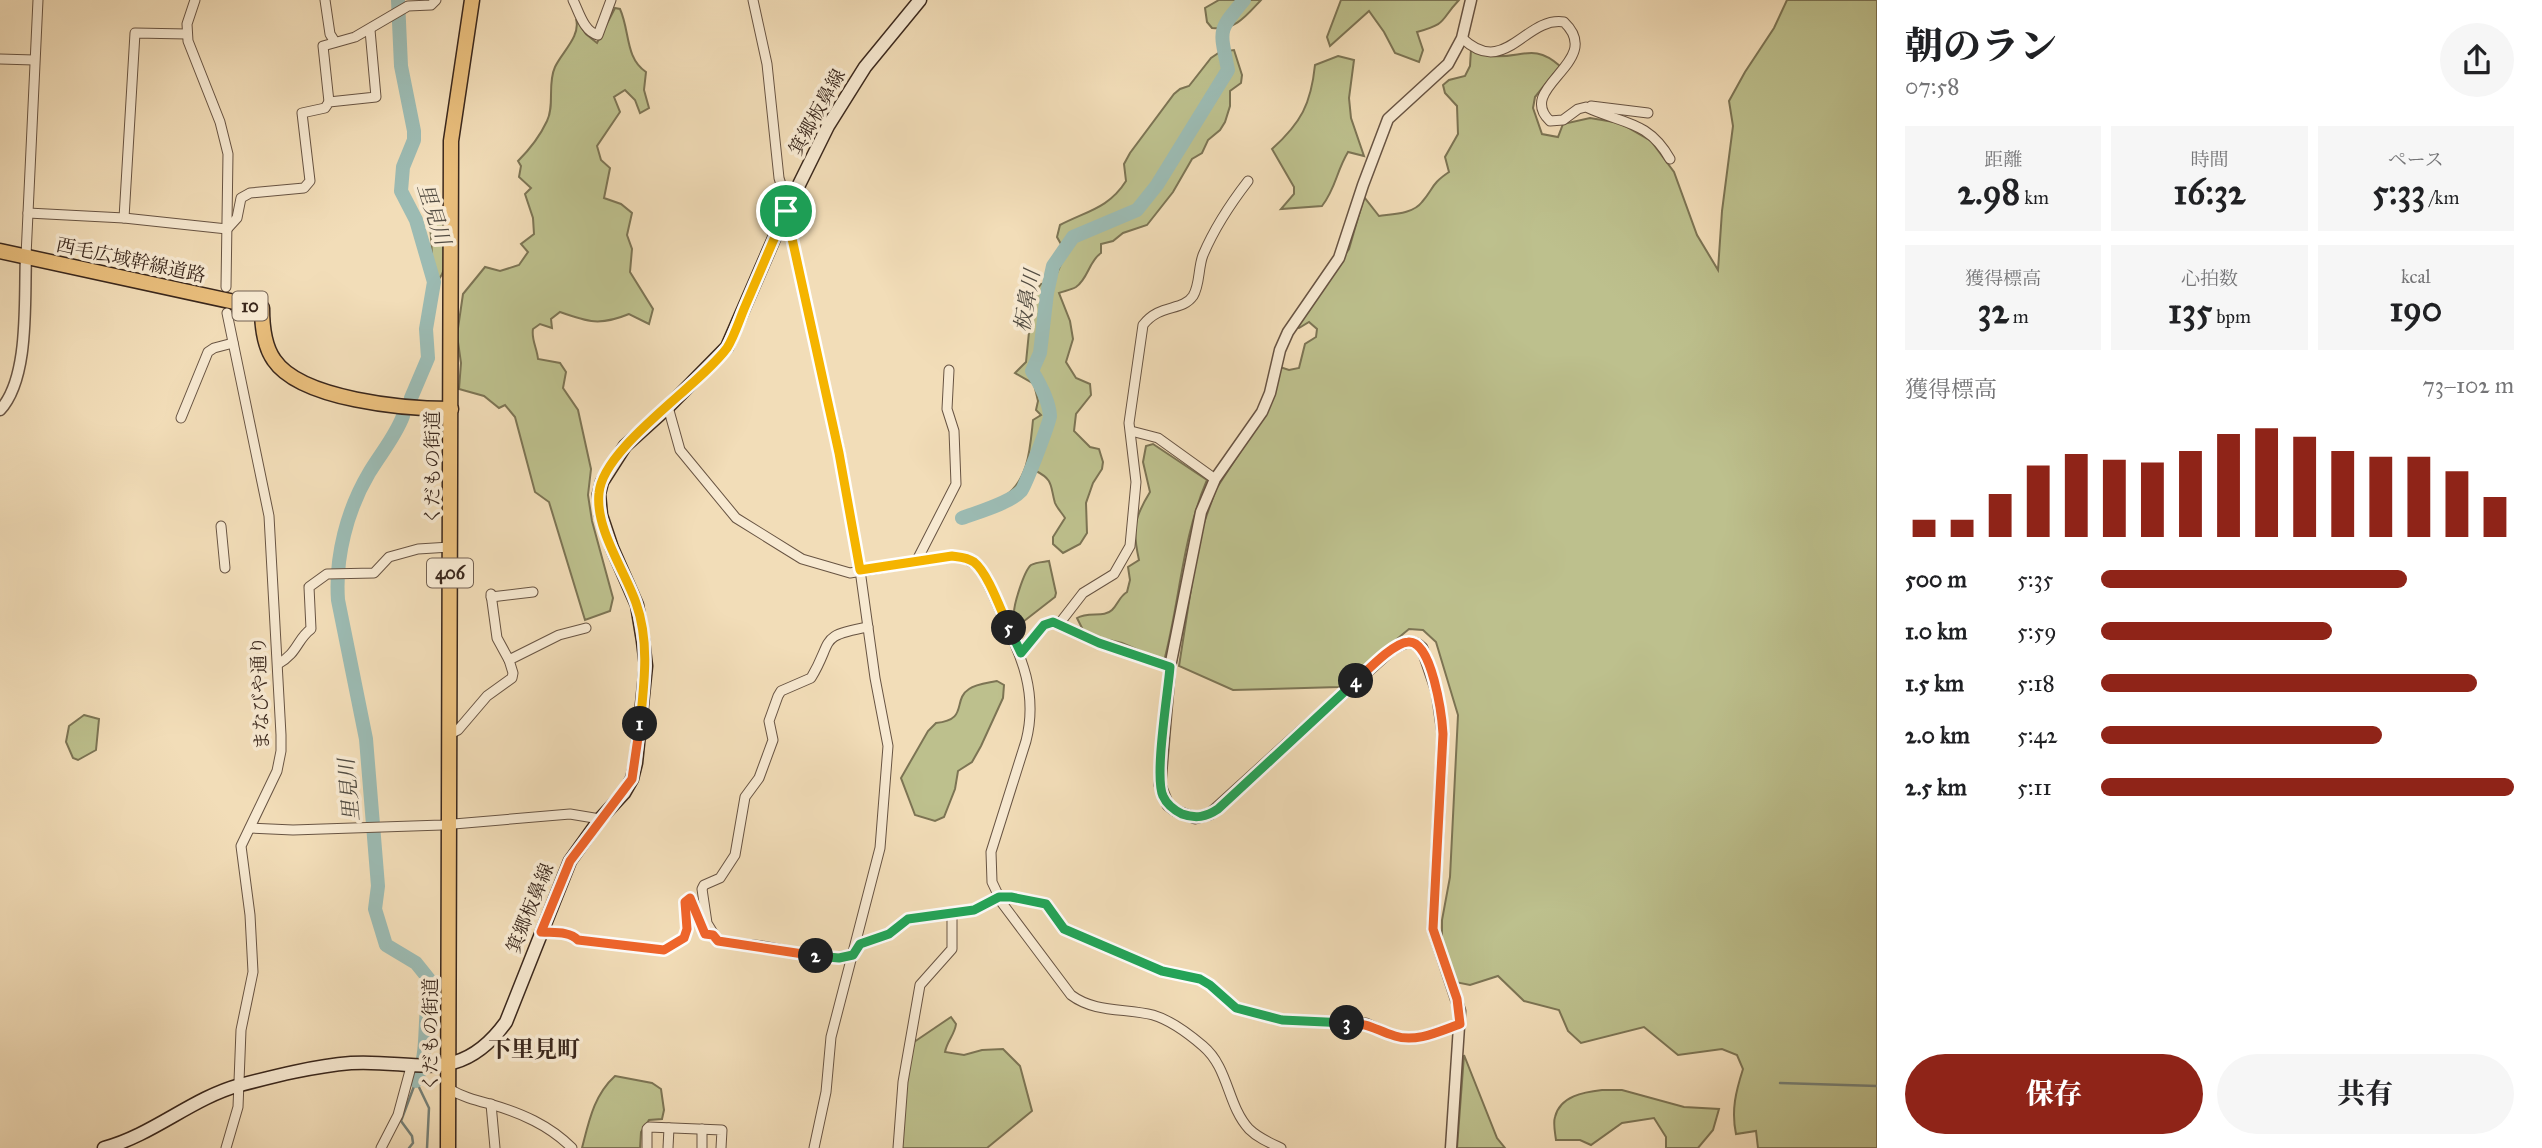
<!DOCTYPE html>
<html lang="ja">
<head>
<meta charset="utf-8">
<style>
	body { margin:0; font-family:"IM FELL Great Primer","Noto Serif JP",serif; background:#f6f6f6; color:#202124; height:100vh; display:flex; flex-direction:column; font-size:26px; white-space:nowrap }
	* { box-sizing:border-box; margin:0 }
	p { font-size:23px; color:#757577 }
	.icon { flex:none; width:38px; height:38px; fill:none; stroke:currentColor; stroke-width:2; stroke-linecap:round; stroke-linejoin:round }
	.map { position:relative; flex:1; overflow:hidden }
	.sheet { display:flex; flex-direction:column; background:#fff; width:665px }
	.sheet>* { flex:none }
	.pin { position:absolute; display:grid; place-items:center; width:60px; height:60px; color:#fff; margin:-30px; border:4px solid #fff; border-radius:50%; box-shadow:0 2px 7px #0007 }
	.km { position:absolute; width:35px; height:35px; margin:-18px; border-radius:50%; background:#222; color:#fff; font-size:19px; line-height:35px; text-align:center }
	.round { display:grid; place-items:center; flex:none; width:74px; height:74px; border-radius:37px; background:#f6f6f6 }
	.head { display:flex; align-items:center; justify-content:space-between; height:119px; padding:0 28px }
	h1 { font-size:38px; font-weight:800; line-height:52px }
	.stats { display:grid; grid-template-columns:repeat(3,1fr); gap:10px; height:119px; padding:7px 28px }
	.stats div { display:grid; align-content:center; border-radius:0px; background:#f6f6f6; text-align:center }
	.stats b { font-size:35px; font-weight:800 }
	.stats small { font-size:19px; font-weight:400 }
	.stats p { font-size:19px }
	.chart { height:196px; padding:14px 28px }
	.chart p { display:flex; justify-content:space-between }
	.chart svg { width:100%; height:126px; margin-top:7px; stroke:#8f2418; stroke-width:6 }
	.button { display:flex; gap:14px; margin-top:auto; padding:14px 28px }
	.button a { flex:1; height:80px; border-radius:42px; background:#8f2418; color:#fff; font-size:28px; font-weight:800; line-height:80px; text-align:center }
	.button a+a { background:#f6f6f6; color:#202124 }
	ul { padding:0 28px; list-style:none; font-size:23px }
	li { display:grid; grid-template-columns:112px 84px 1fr; align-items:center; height:52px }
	li i { height:18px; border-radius:9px; background:#8f2418 }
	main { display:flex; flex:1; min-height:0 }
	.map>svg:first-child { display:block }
	.green { fill:#bdc08d; stroke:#7c7454; stroke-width:2 }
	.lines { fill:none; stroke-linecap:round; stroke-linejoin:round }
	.stream { stroke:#758077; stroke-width:2.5 }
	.river { stroke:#9cbbb3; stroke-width:14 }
	.minor-casing { stroke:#685443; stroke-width:11 }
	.tertiary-casing { stroke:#685443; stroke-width:13 }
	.secondary-casing { stroke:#3a271c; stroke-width:15 }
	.primary-casing { stroke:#3a271c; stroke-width:17 }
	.trunk-casing { stroke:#3a271c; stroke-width:17 }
	.minor { stroke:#f7e9d1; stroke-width:9 }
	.tertiary { stroke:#f7e9d1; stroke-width:10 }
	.secondary { stroke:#f7e9d1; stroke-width:12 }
	.primary { stroke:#e9be7c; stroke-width:14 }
	.trunk { stroke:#e9be7c; stroke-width:14 }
	.split-1-casing { stroke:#fff; stroke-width:14 }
	.split-2-casing { stroke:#fff; stroke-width:14 }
	.split-3-casing { stroke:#fff; stroke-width:14 }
	.split-4-casing { stroke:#fff; stroke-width:14 }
	.split-5-casing { stroke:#fff; stroke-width:14 }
	.split-6-casing { stroke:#fff; stroke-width:14 }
	.split-1 { stroke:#f5b400; stroke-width:9 }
	.split-2 { stroke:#f0652b; stroke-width:9 }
	.split-3 { stroke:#22a559; stroke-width:9 }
	.split-4 { stroke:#f0652b; stroke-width:9 }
	.split-5 { stroke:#22a559; stroke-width:9 }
	.split-6 { stroke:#f5b400; stroke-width:9 }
	.labels { text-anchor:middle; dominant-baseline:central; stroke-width:7; stroke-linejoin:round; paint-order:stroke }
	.shield { fill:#f7e9d1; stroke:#736152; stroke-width:2 }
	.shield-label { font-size:18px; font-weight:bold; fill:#3a271c }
	.street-label { font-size:19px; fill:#3a271c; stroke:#f7e9d1 }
	.water-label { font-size:21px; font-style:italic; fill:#524c42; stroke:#f7e9d1 }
	.quarter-label { font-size:23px; font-weight:bold; fill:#3a271c; stroke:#f7e9d1 }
</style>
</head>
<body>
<main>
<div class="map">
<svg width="1877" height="1148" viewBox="0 0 1877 1148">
	<rect width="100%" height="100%" fill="#f2ddb8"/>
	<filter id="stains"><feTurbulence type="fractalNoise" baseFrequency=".00286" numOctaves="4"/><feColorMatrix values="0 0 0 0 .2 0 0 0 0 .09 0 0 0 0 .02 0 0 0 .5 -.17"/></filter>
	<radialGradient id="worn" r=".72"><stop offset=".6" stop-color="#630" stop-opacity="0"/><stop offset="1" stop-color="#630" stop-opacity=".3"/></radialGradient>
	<g class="green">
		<path d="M1219,0h42c-15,16 -26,31 -49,28l-5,-6 -2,-14z"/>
		<path d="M1341,0h118c-20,21 -10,23 -42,32l6,18 -4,12 -24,-9 -11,-21 -15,-21 -39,35 -3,-9z"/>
		<path d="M1787,0h90v1148h-119l-2,-17 -20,3c-5,-24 0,-43 7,-65l-6,-14 -15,-6 -44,6 -34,-28 -63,16 -13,-12 -9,-21 -35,-9 -26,-25 -28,9 -15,-3 -13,-39v-23l8,-43 8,-162 -22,-73 -13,-12 -14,-1 -70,58 -106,3 -54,-24 20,-129 17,-48 43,-66 21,-56 9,3 10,-2 6,-24 11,-7 1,-8 -8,-7 -10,6 -6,-1 56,-78 15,-52 15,19c14,-2 34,-2 43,-14 12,-14 9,-18 27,-30l-4,-15 13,-23 -1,-28 -12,-13 -2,-8 6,-5 16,-4 5,-10 1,-17c6,2 14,7 21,7 29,3 41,-14 68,10l-25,31 -2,11 9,26 16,3 5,-13 27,-6 30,5 31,18 23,31 23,63 21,35 4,-59 11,-85 -4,-25 16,-29 29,-44z"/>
		<path d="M615,8l5,1c10,22 5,49 26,63l-2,18 5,18 -9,5 -5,-13 -10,-10 -11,7 6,15 -23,34 4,14 9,8 -6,30 17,6 11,9 -5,22 5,14 -2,23 23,37 -4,15 -20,-10c-29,12 -41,8 -69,-2l-9,7 1,9 -12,-4 -7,5c-2,10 4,19 5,30l22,4 6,9 -3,16 15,22 13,59 -3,26 4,26 21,77 -3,13 -25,9 -36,-118 -14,-10 -20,-75 -10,-12 -6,3 -15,-12 -25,-7 2,-26 -4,-28 6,-41 22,-27 15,4 19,-6 9,-13 -7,-8 13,-10 -1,-16 -8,-24 6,-6 -12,-11 2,-11 -3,-5c11,-11 22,-25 29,-40 8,-16 0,-37 8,-54 7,-15 26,-31 21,-48l10,15 11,9z"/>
		<path d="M1234,50l8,25 -1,8 -11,8v15l-5,16 -5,8 -12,10 -6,13 -10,6 -19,33 -26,33 -24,8 -10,8 -12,3v9c-12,8 -13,26 -25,34 -5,3 -12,4 -17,6l11,28 3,18 -7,23 10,16 14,6 1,11 -15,19 -2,17 16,16 9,2 4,13 -1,7 -9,14 -7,20 1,30 -7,11 -17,9 -10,-9v-7l12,-19c-3,-5 -8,-10 -10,-15 -5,-17 -1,-23 -19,-32l-10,20 -21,5c24,-17 25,-48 28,-76l8,-5 -5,-5 2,-9 -4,-17 -19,-11 11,-11 4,-40 -2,-22 13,-16 13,-4 12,-27 -9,-16 3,-12c27,-14 49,-17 66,-44l-2,-17 6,-11 44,-59 6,-5 9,-3 22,-28 9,-6z"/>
		<path d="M1338,56l16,4 -5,38 2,20 13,38 -16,-4c-12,20 -12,36 -26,54l-41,3 13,-15v-7l-22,-38c29,-26 39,-45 43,-84z"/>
		<path d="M434,217l9,2c5,15 6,48 -4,60l-4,-1c-5,-20 -2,-38 -6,-57z"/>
		<path d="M1153,444l54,36c-25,58 -27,121 -43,181l-42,-18 -30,-7 -8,-4 -7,-14c11,-7 27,0 35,-8 6,-6 7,-13 15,-18l3,-12 -2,-13 11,-7c-7,-31 -5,-42 11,-68l-7,-30 3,-16z"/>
		<path d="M1049,561l7,32 -1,4 -36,28c-1,-2 -4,-8 -5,-10 -1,-9 10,-44 17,-50 5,-3 12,-3 18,-4z"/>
		<path d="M997,681l7,4 -1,13 -22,48 -9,16 -14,9 -3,18 -11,28 -9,4 -20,-6 -14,-37 27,-47 8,-8c33,-3 16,-23 33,-34 7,-5 19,-6 28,-8z"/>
		<polygon points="84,715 99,719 96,750 78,760 73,758 66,742 69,726"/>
		<path d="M951,1017l5,7c-1,10 -9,17 -11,28l19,3 18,-5 21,-1 17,17 12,45 -45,37h-87l3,-51 11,-55z"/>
		<polygon points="1464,1055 1497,1138 1505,1148 1457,1148"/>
		<path d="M615,1076l37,7 9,6 3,21 -2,9 -13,1 -8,12 -1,16h-58c7,-27 12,-53 33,-72z"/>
		<path d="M1602,1090h20l62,17 35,2 -6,21 -15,18h-32v-11l-12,-19 -32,5 -31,22 -11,-5h-24c-1,-7 -3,-17 -1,-23 5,-21 29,-25 47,-27z"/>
	</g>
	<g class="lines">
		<g class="stream">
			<polyline points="416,1081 429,1108 427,1148"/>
			<polyline points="1780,1083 1877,1086"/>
			<polyline points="409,1148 413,1143 412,1136 401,1121 416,1081"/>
		</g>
		<g class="river">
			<polyline points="398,0 401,66 414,131 414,140 403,167 401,191 416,220 434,282 426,329 428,358 411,398"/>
			<path d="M403,416c-8,21 -22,37 -34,57 -22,37 -34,84 -31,127l28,139 12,147 -3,23 11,36 30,18 16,20c-11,34 -1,67 -16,98"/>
			<path d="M962,518c16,-6 48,-15 59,-27 4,-4 29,-70 29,-75 -1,-16 -10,-32 -18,-45l8,-18 7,-60 6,-27 20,-29 64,-27 20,-25 71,-115c-8,-41 -11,-38 16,-70"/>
		</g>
		<g class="minor-casing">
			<g id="minor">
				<polyline points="195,0 187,24 188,41 220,122 228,154 226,287"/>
				<polyline points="325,0 330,34 335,42"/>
				<path d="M573,0c6,12 11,32 25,35l13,-35"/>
				<polyline points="753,0 767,64 779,178 788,207"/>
				<path d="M1462,38c43,41 63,-22 102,-16 42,40 -50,65 -14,99l13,-1 15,-11 8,-2c36,17 62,13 84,52"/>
				<polyline points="0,59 34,60"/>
				<polyline points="329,102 323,46 355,37 408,6 431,5 436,0"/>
				<polyline points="1591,106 1648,113"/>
				<polyline points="786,211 840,453 860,570 875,678 888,746 880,848 831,1037 826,1092 814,1148"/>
				<polyline points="28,213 124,218 227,229 237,218 241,198 250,193 304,188 310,181 302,113 325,108 329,102 376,97 370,30"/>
				<polyline points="124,218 135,33 187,34"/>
				<polyline points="26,256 38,0"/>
				<path d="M668,407l12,43 56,68 66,41 48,14 102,-17 13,2 13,8c10,15 17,33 24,49 20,42 36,79 24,126l-35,111 1,30 10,21 69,92c24,18 54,13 82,20 17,5 36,19 50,31 26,22 24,59 46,83 9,9 21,14 32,19"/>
				<polyline points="181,418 208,352 214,348 233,343"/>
				<polyline points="1131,431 1158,438 1215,479"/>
				<polyline points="221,526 225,568"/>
				<polyline points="916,562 956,484 954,431 947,409 949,370"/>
				<polyline points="491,594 497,638 509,660"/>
				<polyline points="491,597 533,592"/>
				<path d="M1059,624l24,-31 31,-19 16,-28 6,-64 -7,-59 14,-98c17,-22 39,-13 50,-29 7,-11 5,-28 10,-41 11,-26 28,-52 45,-74"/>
				<path d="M868,627c-51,9 -34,13 -57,51l-30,13 -3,5 -9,25 4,19 -14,38 -14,19 -10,58 -15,23 -16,7 -2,4 5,34 11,18c14,5 29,2 44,5 31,5 60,15 91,9l7,-11 29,-10 19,-15 65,-9 26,-13h12l35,7 18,25 98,42 38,8 10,6 26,23 46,12 84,3 30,14 12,1 18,-3 34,-11"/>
				<polyline points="1021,653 1044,625 1053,622 1099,643 1170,667"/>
				<path d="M278,664c20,-11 19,-25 33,-35l-2,-42 18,-13 47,-1 15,-16 29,-8 32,-2"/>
				<polyline points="450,734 458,730 487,696 512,678 513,673 509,660 559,635 586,628"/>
				<polyline points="250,828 293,830 442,825 570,814 600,819"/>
				<path d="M541,932c13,1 28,-1 37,8l86,10 20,-12 3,-9 -2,-27 5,-4 15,36 8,1"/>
				<path d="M449,1089c14,8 26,11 41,15 31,9 59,21 82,44"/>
				<polyline points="491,1104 495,1148"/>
				<polyline points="226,1148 238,1107 241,1030 253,972 250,915 241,846 277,771 281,751 281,735 269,516 227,313"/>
				<polyline points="381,1148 398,1115 411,1067"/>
				<polyline points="647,1148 647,1129 649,1127 722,1130 721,1148"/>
				<polyline points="668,1148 669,1128"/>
				<polyline points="702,1148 702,1129"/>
				<polyline points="898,1148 903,1082 920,985 952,949 952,913"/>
			</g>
		</g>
		<g class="tertiary-casing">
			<g id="tertiary">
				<path d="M0,410c30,-32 24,-111 26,-154"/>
				<path d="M1451,1148l9,-137 -27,-82 10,-195 -6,-42 -15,-44c-11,-10 -20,-5 -31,2l-181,164 -15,4 -19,-7 -8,-6 -8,-20 10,-118 31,-155 14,-33 47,-67 8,-19 10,-43 8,-18 51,-74 24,-73 25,-66 60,-55 14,-26 9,-38"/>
			</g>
		</g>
		<g class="secondary-casing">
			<path id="secondary" d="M104,1148c49,-13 88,-50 136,-63 35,-9 74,-19 111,-22 65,-4 108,24 155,-41l64,-161 30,-42 24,-26 8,-14 4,-16 10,-97 -3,-25 -6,-36 -25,-57 -11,-33 -2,-21 3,-12 23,-36 43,-39 59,-60 59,-136 42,-85 37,-59 55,-67"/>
		</g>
		<g class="primary-casing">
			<path id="primary" d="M0,251l262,57c0,17 2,38 12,52 27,40 132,49 177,49"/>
		</g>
		<g class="trunk-casing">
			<polyline id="trunk" points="448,1148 451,141 472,0"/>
		</g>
		<use href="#minor" class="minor"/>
		<use href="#tertiary" class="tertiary"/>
		<use href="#secondary" class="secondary"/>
		<use href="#primary" class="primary"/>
		<use href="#trunk" class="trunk"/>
	</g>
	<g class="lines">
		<g class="split-1-casing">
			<path id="split-1" d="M640,724c4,-39 10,-82 -4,-121 -11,-32 -41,-74 -37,-110 4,-46 99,-106 128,-145 7,-11 12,-27 17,-39 14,-33 28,-65 42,-98"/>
		</g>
		<g class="split-2-casing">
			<path id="split-2" d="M640,724l-8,55 -62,82 -29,71c13,1 28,-1 37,8l86,10 20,-12 3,-9 -2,-27 5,-4 15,36 8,1 5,6 98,15"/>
		</g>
		<g class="split-3-casing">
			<polyline id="split-3" points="816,956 839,958 853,955 860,944 889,934 908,919 974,910 999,897 1011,897 1046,904 1064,929 1162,971 1200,979 1210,985 1236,1008 1282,1020 1347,1023"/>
		</g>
		<g class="split-4-casing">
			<path id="split-4" d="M1347,1023c23,0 28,7 48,13 21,7 45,-5 65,-12l-3,-25 -24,-70 10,-195c-1,-18 -11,-95 -35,-92 -15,1 -41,29 -52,39"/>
		</g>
		<g class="split-5-casing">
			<path id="split-5" d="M1009,628l12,25 23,-28 9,-3 46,21 71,24c-2,26 -16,110 -7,129 4,9 11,14 19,18 14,5 24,3 36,-5l138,-128"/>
		</g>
		<g class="split-6-casing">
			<path id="split-6" d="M786,211l53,242 21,117 92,-14c8,1 15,1 22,6 14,11 27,49 35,66"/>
		</g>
		<use href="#split-1" class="split-1"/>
		<use href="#split-2" class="split-2"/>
		<use href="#split-3" class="split-3"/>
		<use href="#split-4" class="split-4"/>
		<use href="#split-5" class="split-5"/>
		<use href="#split-6" class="split-6"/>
	</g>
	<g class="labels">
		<g class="shield">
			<rect x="232.5" y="291.5" width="35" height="29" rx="5"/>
			<rect x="427" y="558.5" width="46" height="29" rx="5"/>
		</g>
		<g class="shield-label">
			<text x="250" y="306">10</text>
			<text x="450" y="573">406</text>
		</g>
		<g class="street-label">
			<text transform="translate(817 112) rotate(-61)">箕郷板鼻線</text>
			<text transform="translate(131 260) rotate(12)">西毛広域幹線道路</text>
			<text transform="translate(432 468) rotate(-90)">くだもの街道</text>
			<text transform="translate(260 693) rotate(-92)">まなびや通り</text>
			<text transform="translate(530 908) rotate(-68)">箕郷板鼻線</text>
			<text transform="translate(430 1035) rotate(-90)">くだもの街道</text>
		</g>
		<g class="water-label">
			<text transform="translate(434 214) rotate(72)">里見川</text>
			<text transform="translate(1027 301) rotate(-80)">板鼻川</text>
			<text transform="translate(349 790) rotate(-95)">里見川</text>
		</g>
		<g class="quarter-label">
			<text x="534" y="1049">下里見町</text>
		</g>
	</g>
	<rect width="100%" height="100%" filter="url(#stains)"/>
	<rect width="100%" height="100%" fill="url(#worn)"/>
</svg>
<div class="pin" style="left:786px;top:211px;background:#1e9e55"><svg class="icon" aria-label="arrive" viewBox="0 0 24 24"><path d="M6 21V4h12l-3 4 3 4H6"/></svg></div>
<b class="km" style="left:640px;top:724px">1</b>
<b class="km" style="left:816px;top:956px">2</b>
<b class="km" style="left:1347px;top:1023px">3</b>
<b class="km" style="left:1356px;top:681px">4</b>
<b class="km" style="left:1009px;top:628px">5</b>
</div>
<section class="sheet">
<div class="head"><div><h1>朝のラン</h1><p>07:58</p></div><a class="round"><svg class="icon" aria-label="share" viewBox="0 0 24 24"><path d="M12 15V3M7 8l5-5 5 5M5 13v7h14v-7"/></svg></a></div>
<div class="stats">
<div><p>距離</p><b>2.98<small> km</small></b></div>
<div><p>時間</p><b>16:32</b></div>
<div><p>ペース</p><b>5:33<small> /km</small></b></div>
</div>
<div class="stats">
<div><p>獲得標高</p><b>32<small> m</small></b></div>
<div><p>心拍数</p><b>135<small> bpm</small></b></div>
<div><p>kcal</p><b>190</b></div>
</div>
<div class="chart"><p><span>獲得標高</span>73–102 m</p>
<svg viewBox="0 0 160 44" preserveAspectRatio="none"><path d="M5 44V38M15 44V38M25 44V29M35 44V19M45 44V15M55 44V17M65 44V18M75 44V14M85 44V8M95 44V6M105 44V9M115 44V14M125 44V16M135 44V16M145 44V21M155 44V30"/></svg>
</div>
<ul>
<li><b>500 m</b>5:35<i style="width:74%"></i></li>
<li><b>1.0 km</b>5:59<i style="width:56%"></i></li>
<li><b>1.5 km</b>5:18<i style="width:91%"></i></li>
<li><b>2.0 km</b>5:42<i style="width:68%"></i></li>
<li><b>2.5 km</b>5:11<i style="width:100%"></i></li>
</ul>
<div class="button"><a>保存</a><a>共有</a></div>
</section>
</main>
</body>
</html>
